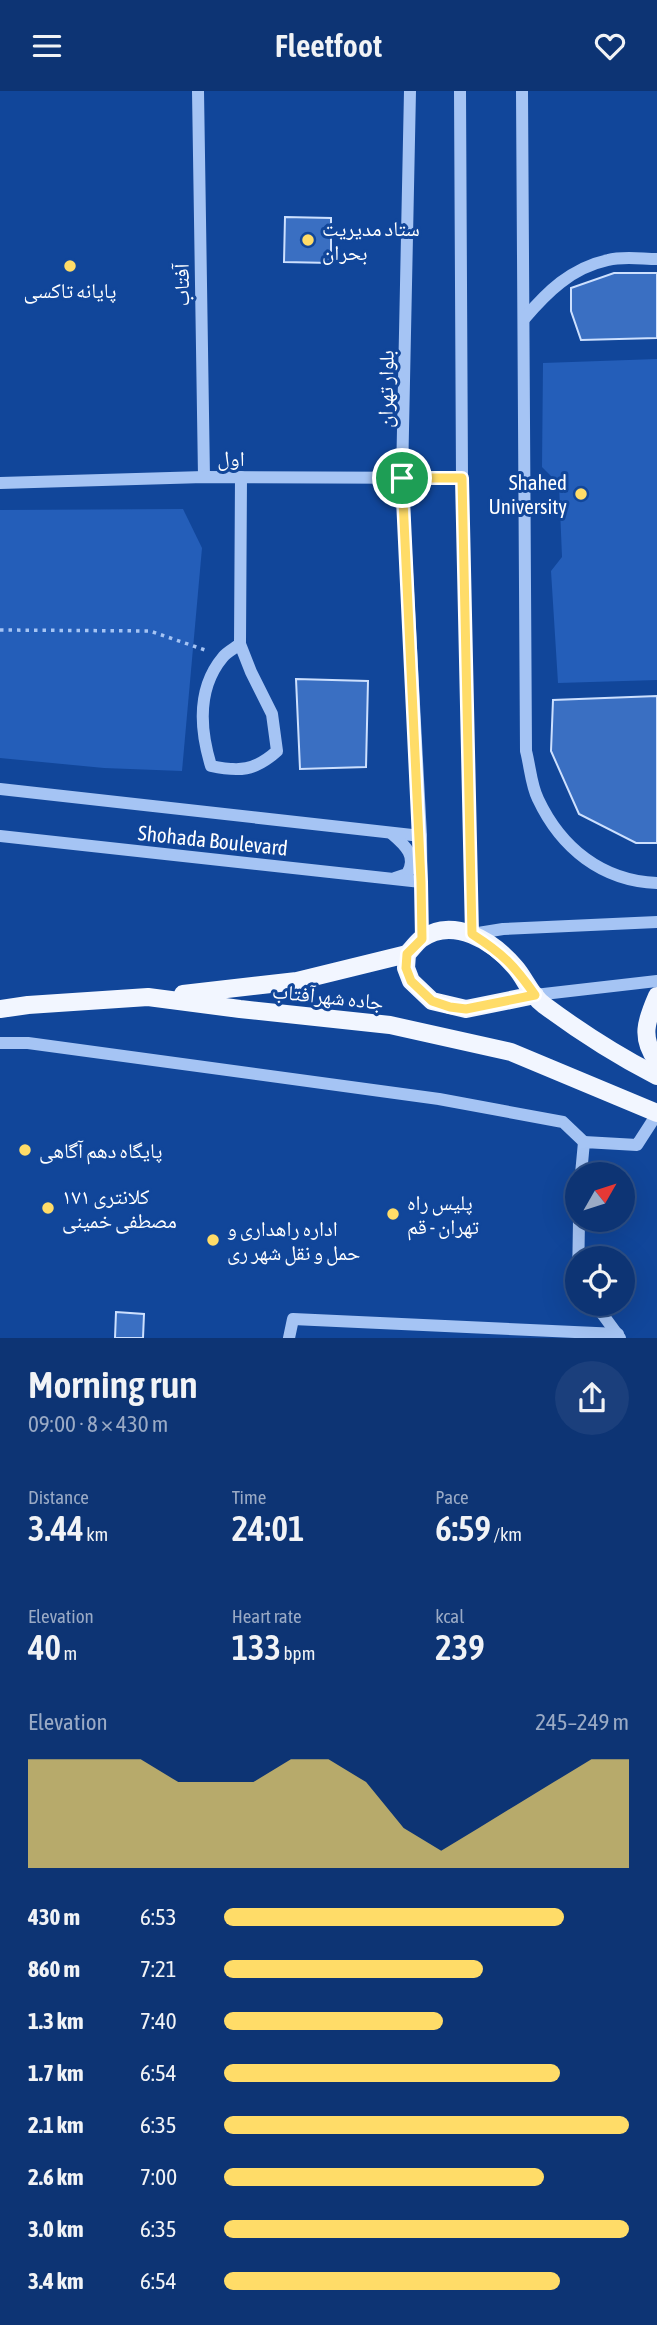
<!DOCTYPE html>
<html lang="en">
<head>
<meta charset="utf-8">
<style>
	body { margin:0; font-family:"Asap Condensed","Noto Naskh Arabic",sans-serif; background:#1b3f7c; color:#f1f3f6; height:100vh; display:flex; flex-direction:column; font-size:26px; white-space:nowrap }
	* { box-sizing:border-box; margin:0 }
	p { font-size:23px; color:#9aaac5 }
	.icon { flex:none; width:38px; height:38px; fill:none; stroke:currentColor; stroke-width:2; stroke-linecap:round; stroke-linejoin:round }
	.map { position:relative; height:1247px; overflow:hidden }
	.drawer { display:flex; flex-direction:column; background:#0d3474; flex:1 }
	.drawer>* { flex:none }
	.needle { width:46px; rotate:51deg }
	.controls { position:absolute; left:565px; top:1071px; display:grid; gap:14px }
	.controls a { display:grid; place-items:center; width:70px; height:70px; border-radius:50%; background:#0d3474; box-shadow:0 7px 28px #0002,0 0 0 2px #2d4f86; font-size:35px }
	.pin { position:absolute; display:grid; place-items:center; width:60px; height:60px; color:#fff; margin:-30px; border:4px solid #fff; border-radius:50%; box-shadow:0 2px 7px #0007 }
	.round { display:grid; place-items:center; flex:none; width:74px; height:74px; border-radius:37px; background:#1b3f7c }
	.summary { display:flex; align-items:center; justify-content:space-between; height:119px; padding:0 28px }
	h1 { font-size:38px; font-weight:600; line-height:52px }
	.figures { display:grid; grid-template-columns:repeat(3,1fr); gap:10px; height:119px; padding:7px 28px }
	.figures div { display:grid; align-content:center }
	.figures b { font-size:35px; font-weight:600 }
	.figures small { font-size:19px; font-weight:400 }
	.figures p { font-size:19px }
	.chart { height:196px; padding:14px 28px }
	.chart p { display:flex; justify-content:space-between }
	.chart svg { width:100%; height:126px; margin-top:7px; fill:#ffdc68; opacity:.7 }
	ul { padding:0 28px; list-style:none; font-size:23px }
	li { display:grid; grid-template-columns:112px 84px 1fr; align-items:center; height:52px }
	li i { height:18px; border-radius:9px; background:#ffdc68 }
	header { display:flex; justify-content:space-between; align-items:center; height:91px; padding:0 28px; background:#0d3474; font-size:32px; font-weight:600 }
	.map>svg:first-child { display:block }
	.green { fill:#245eb9 }
	.building { fill:#3a6fc2; stroke:#cde0fe; stroke-width:2 }
	.lines { fill:none; stroke-linecap:round; stroke-linejoin:round }
	.path { stroke:#a5c4f4; stroke-width:3.5; stroke-dasharray:3.5 5; stroke-linecap:butt }
	.minor { stroke:#a5c4f4; stroke-width:12 }
	.major { stroke:#f2f6ff; stroke-width:18 }
	.route-casing { stroke:#fff; stroke-width:14 }
	.route { stroke:#ffdc68; stroke-width:9 }
	.poi-dot { fill:#ffdc68; stroke:#11469a; stroke-width:2.5 }
	.labels { text-anchor:middle; dominant-baseline:central; stroke-width:6; stroke-linejoin:round; paint-order:stroke }
	.poi-label { font-size:21px; fill:#fff; stroke:#11469a; text-anchor:start }
	.street-label { font-size:21px; fill:#fff; stroke:#11469a }
</style>
</head>
<body>
<header><svg class="icon" aria-label="menu" viewBox="0 0 24 24"><path d="M4 6h16M4 12h16M4 18h16"/></svg>Fleetfoot<svg class="icon" aria-label="heart" viewBox="0 0 24 24"><path d="M12 20l-8-8c-3-5 5-10 8-4 3-6 11-1 8 4z"/></svg></header>
<div class="map">
<svg width="657" height="1247" viewBox="0 0 657 1247">
	<rect width="100%" height="100%" fill="#11469a"/>
	<g class="green">
		<polygon points="657,268 657,589 558,592 551,480 562,466 559,393 542,376 543,272"/>
		<polygon points="183,418 202,457 182,680 104,677 0,667 0,419"/>
	</g>
	<g class="building">
		<polygon points="285,126 331,127 331,172 284,171"/>
		<polygon points="614,182 657,182 657,247 581,249 571,220 571,197"/>
		<polygon points="296,588 368,590 366,676 300,678"/>
		<polygon points="657,605 657,752 636,752 579,723 551,660 553,609"/>
		<polygon points="116,1221 144,1223 143,1247 115,1247"/>
	</g>
	<g class="lines">
		<polyline class="path" points="0,539 150,540 208,560"/>
		<g class="minor">
			<polyline points="198,0 204,386"/>
			<polyline points="410,0 402,387 421,745 422,848"/>
			<polyline points="460,0 462,387 472,843 503,838 657,831"/>
			<path d="M522,0l4,660c4,15 5,34 12,48 23,49 64,82 119,84"/>
			<path d="M524,228c23,-27 47,-51 84,-59 15,-4 34,-1 49,-1"/>
			<polyline points="0,392 204,386 462,387"/>
			<path d="M240,553c-5,4 -13,8 -17,13 -26,31 -23,73 -12,109 28,6 44,5 66,-15l-5,-37 -21,-42 -11,-28 1,-167"/>
			<polyline points="0,698 421,745"/>
			<path d="M392,743c13,11 26,23 15,40l-12,4"/>
			<polyline points="0,745 421,791"/>
			<polyline points="535,904 657,890"/>
			<polyline points="0,952 28,952 439,1008 563,1031 584,1051"/>
			<polyline points="581,1083 584,1051 637,1054 657,1023"/>
			<polyline points="578,1192 579,1129"/>
			<polyline points="595,1213 620,1247"/>
			<polyline points="289,1247 293,1228 618,1243"/>
		</g>
		<g class="major">
			<polyline points="183,903 297,890 407,863"/>
			<path d="M535,904l-69,14 -34,-8 -21,-20 -5,-13 1,-14c4,-4 9,-11 14,-15 32,-23 72,2 94,28 10,11 16,29 29,38 35,26 74,51 113,71"/>
			<path d="M657,905c-11,25 -17,42 0,65"/>
			<polyline points="0,918 28,914 148,906 240,918 390,934 511,961 657,1022"/>
		</g>
	</g>
	<g class="lines">
		<g class="route-casing">
			<path id="route" d="M402,387h60l10,456c31,20 42,31 63,61l-69,14 -16,-2 -18,-6 -21,-20 -5,-13 1,-14 15,-15 -1,-57z"/>
		</g>
		<use href="#route" class="route"/>
	</g>
	<g class="poi-dot">
		<circle cx="308" cy="149" r="7"/>
		<circle cx="70" cy="175" r="7"/>
		<circle cx="581" cy="403" r="7"/>
		<circle cx="25" cy="1059" r="7"/>
		<circle cx="48" cy="1117" r="7"/>
		<circle cx="393" cy="1123" r="7"/>
		<circle cx="213" cy="1149" r="7"/>
	</g>
	<g class="labels">
		<g class="poi-label">
			<text x="322" y="137">ستاد مدیریت<tspan x="322" dy="24">بحران</tspan></text>
			<text x="70" y="199" text-anchor="middle">پایانه تاکسی</text>
			<text x="567" y="391" text-anchor="end">Shahed<tspan x="567" dy="24">University</tspan></text>
			<text x="39" y="1059">پایگاه دهم آگاهی</text>
			<text x="62" y="1105">کلانتری ۱۷۱<tspan x="62" dy="24">مصطفی خمینی</tspan></text>
			<text x="407" y="1111">پلیس راه<tspan x="407" dy="24">تهران - قم</tspan></text>
			<text x="227" y="1137">اداره راهداری و<tspan x="227" dy="24">حمل و نقل شهر ری</tspan></text>
		</g>
		<g class="street-label">
			<text transform="translate(181 194) rotate(-91)">آفتاب</text>
			<text transform="translate(385 298) rotate(-89)">بلوار تهران</text>
			<text x="231" y="367">اول</text>
			<text transform="translate(213 749) rotate(6)">Shohada Boulevard</text>
			<text transform="translate(328 905) rotate(6)">جاده شهرآفتاب</text>
		</g>
	</g>
</svg>
<div class="controls">
<a><svg class="needle" viewBox="-14 -14 28 28"><path d="M0-13l5 13h-10z" fill="#e53935"/><path d="M0 13l5-13h-10z" fill="#9aaac5"/></svg></a>
<a><svg class="icon" aria-label="locate" viewBox="0 0 24 24"><circle cx="12" cy="12" r="6"/><path d="M12 2v4M12 18v4M2 12h4M18 12h4"/></svg></a>
</div>
<div class="pin" style="left:402px;top:387px;background:#1e9e55"><svg class="icon" aria-label="arrive" viewBox="0 0 24 24"><path d="M6 21V4h12l-3 4 3 4H6"/></svg></div>
</div>
<section class="drawer">
<div class="summary"><div><h1>Morning run</h1><p>09:00 · 8 × 430 m</p></div><a class="round"><svg class="icon" aria-label="share" viewBox="0 0 24 24"><path d="M12 15V3M7 8l5-5 5 5M5 13v7h14v-7"/></svg></a></div>
<div class="figures">
<div><p>Distance</p><b>3.44<small> km</small></b></div>
<div><p>Time</p><b>24:01</b></div>
<div><p>Pace</p><b>6:59<small> /km</small></b></div>
</div>
<div class="figures">
<div><p>Elevation</p><b>40<small> m</small></b></div>
<div><p>Heart rate</p><b>133<small> bpm</small></b></div>
<div><p>kcal</p><b>239</b></div>
</div>
<div class="chart"><p><span>Elevation</span>245–249 m</p>
<svg viewBox="0 0 160 44" preserveAspectRatio="none"><path d="M0 44V6L10 6L20 6L30 6L40 14L50 14L60 14L70 6L80 6L90 14L100 30L110 38L120 30L130 22L140 14L150 6L160 6V44z"/></svg>
</div>
<ul>
<li><b>430 m</b>6:53<i style="width:84%"></i></li>
<li><b>860 m</b>7:21<i style="width:64%"></i></li>
<li><b>1.3 km</b>7:40<i style="width:54%"></i></li>
<li><b>1.7 km</b>6:54<i style="width:83%"></i></li>
<li><b>2.1 km</b>6:35<i style="width:100%"></i></li>
<li><b>2.6 km</b>7:00<i style="width:79%"></i></li>
<li><b>3.0 km</b>6:35<i style="width:100%"></i></li>
<li><b>3.4 km</b>6:54<i style="width:83%"></i></li>
</ul>
</section>
</body>
</html>
